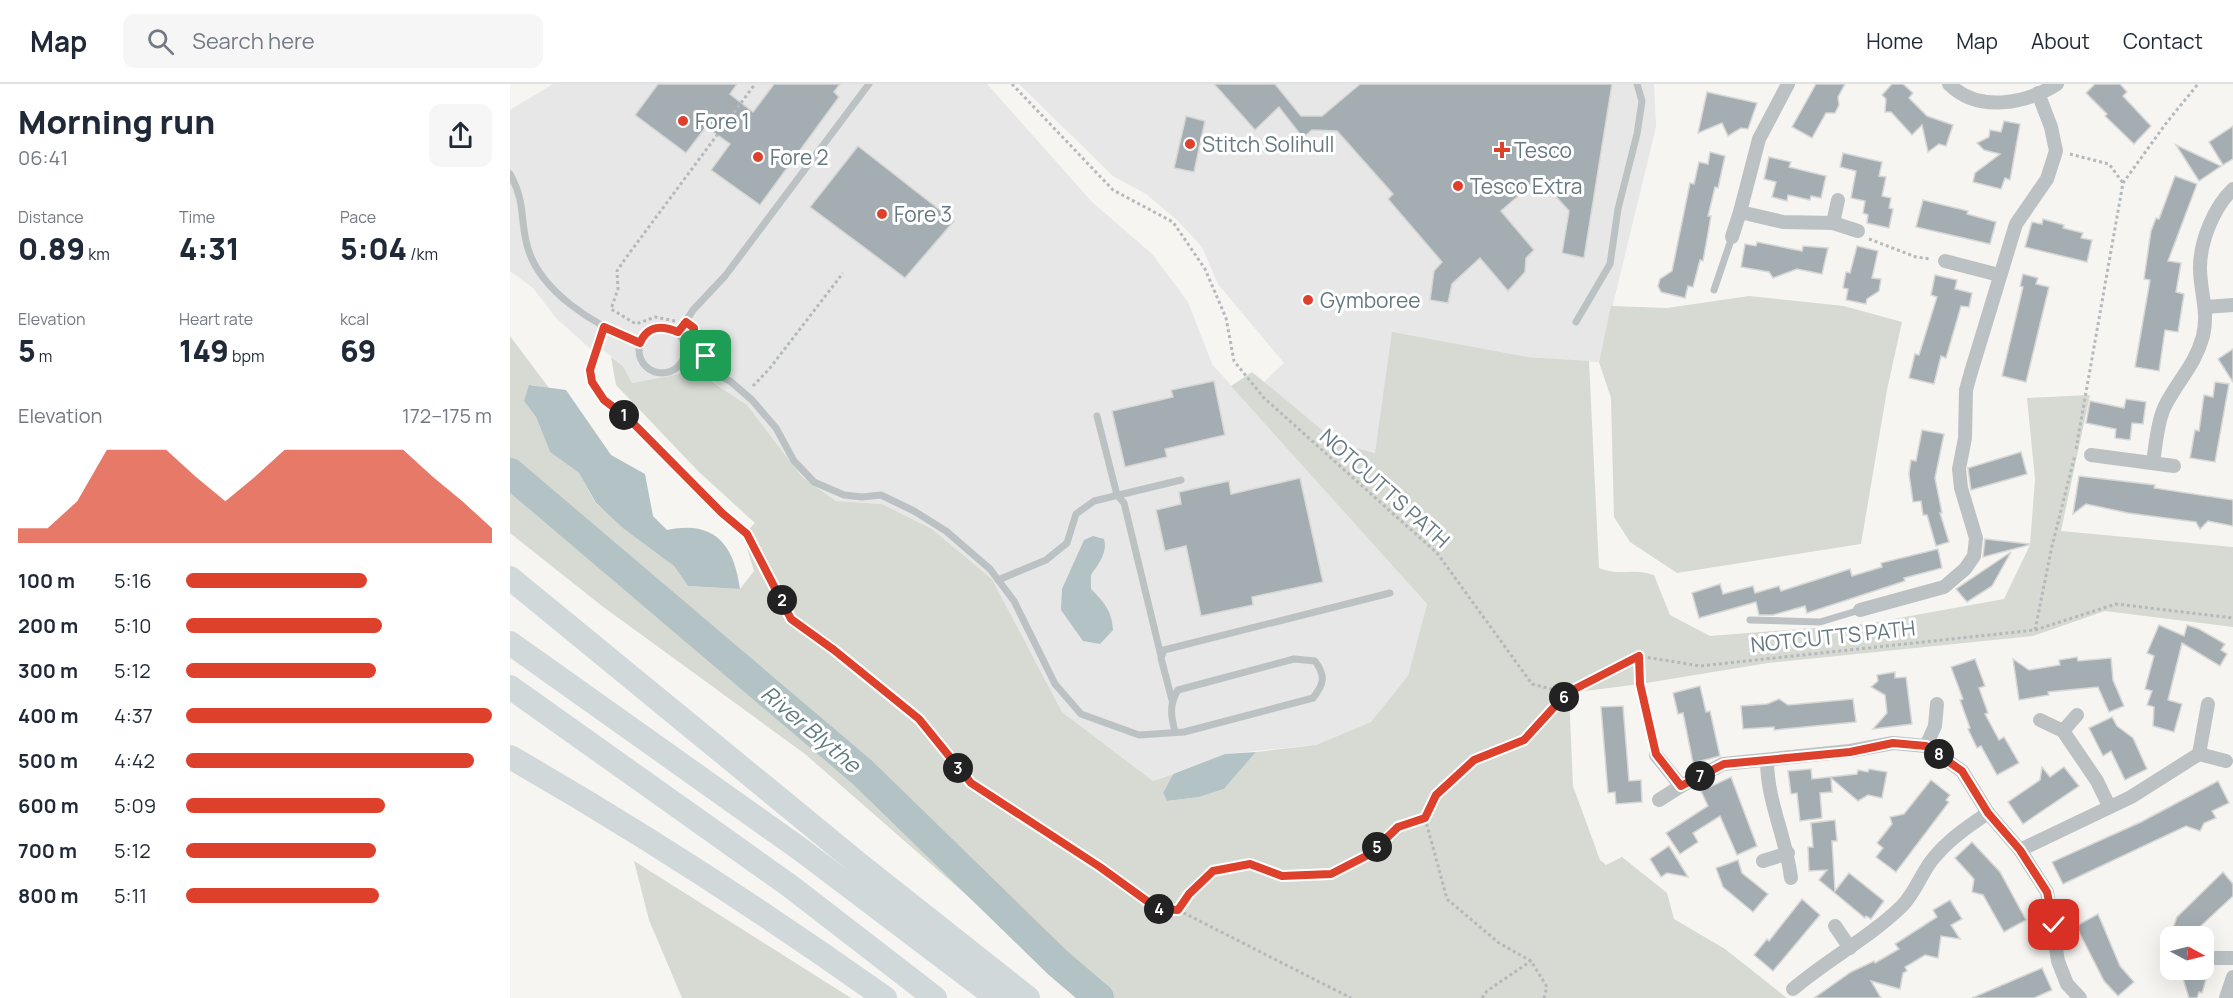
<!DOCTYPE html>
<html lang="en">
<head>
<meta charset="utf-8">
<style>
	body { margin:0; font-family:Manrope,sans-serif; background:#f6f6f7; color:#1f2937; height:100vh; display:flex; flex-direction:column; font-size:22px; white-space:nowrap }
	* { box-sizing:border-box; margin:0 }
	p { font-size:20px; color:#747a83 }
	.icon { flex:none; width:33px; height:33px; fill:none; stroke:currentColor; stroke-width:2; stroke-linecap:round; stroke-linejoin:round }
	.map { position:relative; flex:1; overflow:hidden }
	.sheet { display:flex; flex-direction:column; background:#fff; width:510px }
	.sheet>* { flex:none }
	.needle { width:39px; rotate:97deg }
	.tools { position:absolute; left:1650px; top:842px; display:grid; gap:12px }
	.tools a { display:grid; place-items:center; width:54px; height:54px; border-radius:12px; background:#fff; box-shadow:0 6px 24px #0002; font-size:30px }
	.pin { position:absolute; display:grid; place-items:center; width:51px; height:51px; color:#fff; margin:-26px; border-radius:12px; box-shadow:0 3px 9px #0006 }
	.km { position:absolute; width:30px; height:30px; margin:-15px; border-radius:50%; background:#222; color:#fff; font-size:16px; line-height:30px; text-align:center }
	.round { display:grid; place-items:center; flex:none; width:63px; height:63px; border-radius:12px; background:#f6f6f7 }
	.headline { display:flex; align-items:center; justify-content:space-between; height:102px; padding:0 18px }
	h1 { font-size:33px; font-weight:800; line-height:45px }
	.stats { display:grid; grid-template-columns:repeat(3,1fr); gap:9px; height:102px; padding:6px 18px }
	.stats div { display:grid; align-content:center }
	.stats b { font-size:30px; font-weight:800 }
	.stats small { font-size:16px; font-weight:400 }
	.stats p { font-size:16px }
	.chart { height:168px; padding:12px 18px }
	.chart p { display:flex; justify-content:space-between }
	.chart svg { width:100%; height:108px; margin-top:6px; fill:#dd412b; opacity:.7 }
	ul { padding:0 18px; list-style:none; font-size:20px }
	li { display:grid; grid-template-columns:96px 72px 1fr; align-items:center; height:45px }
	li i { height:15px; border-radius:8px; background:#dd412b }
	header { display:flex; align-items:center; gap:36px; box-sizing:border-box; height:84px; padding:0 30px; background:#fff; border-bottom:2px solid #e0e1e3 }
	header strong { font-size:28px }
	nav { display:flex; gap:33px; margin-inline-start:auto; font-size:21px }
	.search { width:420px; height:54px; background:#f6f6f7; display:flex; align-items:center; gap:15px; box-sizing:border-box; padding:0 21px; border-radius:12px; color:#747a83; font-size:22px }
	main { display:flex; flex:1; min-height:0 }
	.map>svg:first-child { display:block }
	.built { fill:#e6e7e6 }
	.green { fill:#d6dad2 }
	.water { fill:#b3c2c4 }
	.lines { fill:none; stroke-linecap:round; stroke-linejoin:round }
	.river { stroke:#b3c2c4; stroke-width:30 }
	.building { fill:#a4aeb2; stroke:#d7d7d5; stroke-width:1.5 }
	.path { stroke:#b5b9bb; stroke-width:3; stroke-dasharray:3 3; stroke-linecap:butt }
	.service { stroke:#bcc2c4; stroke-width:7 }
	.minor { stroke:#bcc2c4; stroke-width:14 }
	.motorway { stroke:#d1d8da; stroke-width:24 }
	.route-casing { stroke:#fff; stroke-width:12 }
	.route { stroke:#dd412b; stroke-width:8 }
	.poi-dot { fill:#dd412b; stroke:#fff; stroke-width:2 }
	.labels { text-anchor:middle; dominant-baseline:central; stroke-width:6; stroke-linejoin:round; paint-order:stroke }
	.poi-label { font-size:21px; fill:#667982; stroke:#fff; text-anchor:start }
	.street-label { font-size:21px; fill:#667982; stroke:#fff }
	.water-label { font-size:22px; font-style:italic; fill:#617b7f; stroke:#fff }
</style>
</head>
<body>
<header>
<strong>Map</strong>
<div class="search"><svg class="icon" aria-label="search" viewBox="0 0 24 24"><circle cx="10" cy="10" r="6"/><path d="M15 15l6 6"/></svg>Search here</div>
<nav><a>Home</a><a>Map</a><a>About</a><a>Contact</a></nav>
</header>
<main>
<section class="sheet">
<div class="headline"><div><h1>Morning run</h1><p>06:41</p></div><a class="round"><svg class="icon" aria-label="share" viewBox="0 0 24 24"><path d="M12 15V3M7 8l5-5 5 5M5 13v7h14v-7"/></svg></a></div>
<div class="stats">
<div><p>Distance</p><b>0.89<small> km</small></b></div>
<div><p>Time</p><b>4:31</b></div>
<div><p>Pace</p><b>5:04<small> /km</small></b></div>
</div>
<div class="stats">
<div><p>Elevation</p><b>5<small> m</small></b></div>
<div><p>Heart rate</p><b>149<small> bpm</small></b></div>
<div><p>kcal</p><b>69</b></div>
</div>
<div class="chart"><p><span>Elevation</span>172–175 m</p>
<svg viewBox="0 0 160 44" preserveAspectRatio="none"><path d="M0 44V38L10 38L20 27L30 6L40 6L50 6L60 17L70 27L80 17L90 6L100 6L110 6L120 6L130 6L140 17L150 27L160 38V44z"/></svg>
</div>
<ul>
<li><b>100 m</b>5:16<i style="width:59%"></i></li>
<li><b>200 m</b>5:10<i style="width:64%"></i></li>
<li><b>300 m</b>5:12<i style="width:62%"></i></li>
<li><b>400 m</b>4:37<i style="width:100%"></i></li>
<li><b>500 m</b>4:42<i style="width:94%"></i></li>
<li><b>600 m</b>5:09<i style="width:65%"></i></li>
<li><b>700 m</b>5:12<i style="width:62%"></i></li>
<li><b>800 m</b>5:11<i style="width:63%"></i></li>
</ul>
</section>
<div class="map">
<svg width="1723" height="914" viewBox="0 0 1723 914">
	<rect width="100%" height="100%" fill="#f6f5f2"/>
	<g class="built">
		<polygon points="43,0 477,0 582,118 642,170 678,218 702,280 917,520 898,593 861,638 806,661 715,670 643,697 552,628 482,495 422,445 372,420 326,417 292,393 237,321 187,287 122,299 113,282 93,266 84,268 46,234 23,204 0,187 0,26"/>
		<polygon points="509,0 1144,0 1146,43 1089,278 1017,273 866,369 828,359 754,298 774,279 708,200 692,163 667,136 636,110 603,92"/>
	</g>
	<g class="green">
		<polygon points="1239,212 1334,222 1392,238 1377,306 1351,460 1167,489 1120,458 1104,433 1101,314 1089,278 1101,222 1157,224"/>
		<path d="M882,248l135,25 62,4 10,207c24,9 31,-1 55,7l16,40 40,21 156,-12 138,-25 26,-54 5,-66 -8,-81 63,-3 -29,136 172,16v80l-128,-16 -72,25 -265,27 -128,21 -71,9 4,93 27,74 6,5 16,-8 45,36 7,26 51,30 62,49h-684l-74,-71 -18,7 -206,-180 -203,-148 -92,-73v-197l39,52 -19,-3 -6,16 12,16 14,35 29,21 17,31 78,62 14,20 52,3 14,-18 -11,-36 12,-12 -56,-51 -83,-87 -5,-28 12,9 9,17 64,-12 51,34 55,72 34,24 46,3 50,25 60,50 70,133 91,69 20,-7 -10,19 4,8 32,-4 25,-8 32,-37 60,-7 55,-23 37,-46 19,-72 -196,-218 21,-14 86,71 37,10z"/>
		<polygon points="124,777 341,914 172,914 139,836"/>
	</g>
	<g class="water">
		<path d="M19,301l37,5 45,65 34,19 8,42 14,14c47,-10 67,14 73,59l-52,-3 -14,-20 -51,-38 -27,-25 -17,-30 -29,-21 -14,-35 -12,-16z"/>
		<path d="M583,452l11,3c4,13 -6,26 -13,36v14c13,13 21,22 22,41l-13,14 -17,-3 -22,-31 1,-21 22,-49z"/>
		<polygon points="746,668 714,705 689,713 657,717 653,709 663,690 715,670"/>
	</g>
	<g class="lines">
		<polyline class="river" points="0,389 352,688 548,879 589,914"/>
	</g>
	<g class="building">
		<polygon points="148,0 227,0 220,10 243,28 264,0 330,0 324,8 329,13 250,121 201,86 220,60 196,43 176,69 125,31"/>
		<polygon points="704,0 765,0 791,32 812,32 850,0 1102,0 1074,174 1052,169 1059,127 1029,94 991,127 1024,166 1016,174 1015,188 998,207 970,174 942,200 938,219 920,216 924,187 932,178 878,115 883,110 827,47 802,46 793,54 769,23 745,46"/>
		<polygon points="1306,0 1335,0 1328,13 1329,21 1325,29 1316,29 1302,54 1282,43"/>
		<polygon points="1382,0 1393,0 1403,9 1399,14 1417,32 1443,41 1436,62 1429,60 1418,68 1412,41 1402,51 1381,28 1375,28 1376,15 1372,11"/>
		<polygon points="1585,0 1610,0 1617,8 1613,12 1641,42 1624,60 1595,32 1597,30 1576,9"/>
		<polygon points="1197,8 1247,19 1238,45 1231,44 1218,52 1212,39 1188,49"/>
		<polygon points="676,32 695,37 684,88 664,84"/>
		<polygon points="1494,37 1510,40 1500,96 1495,94 1491,105 1463,98 1465,89 1490,70 1474,66 1467,59 1479,53 1480,46 1491,48"/>
		<polygon points="1723,42 1723,75 1713,81 1699,58"/>
		<polygon points="1666,61 1711,82 1689,97"/>
		<polygon points="348,62 444,137 395,194 300,123"/>
		<polygon points="1200,68 1215,72 1208,104 1205,103 1198,132 1201,132 1193,177 1190,176 1183,203 1178,202 1175,214 1151,208 1148,202 1150,195 1162,187 1180,99 1184,100 1189,78 1198,80"/>
		<polygon points="1333,69 1372,78 1369,92 1376,93 1372,112 1381,114 1379,124 1383,125 1379,144 1357,139 1358,131 1353,129 1355,117 1341,114 1346,87 1330,83"/>
		<polygon points="1259,73 1281,78 1279,83 1316,92 1311,114 1301,112 1300,116 1278,111 1277,117 1262,113 1266,98 1254,95"/>
		<polygon points="1665,92 1687,100 1658,177 1671,179 1666,208 1674,210 1668,248 1655,246 1649,287 1625,283 1640,196 1634,195 1641,147 1646,134 1649,135"/>
		<polygon points="1413,116 1458,127 1457,130 1486,138 1480,160 1406,143"/>
		<polygon points="1533,135 1554,141 1553,144 1573,149 1571,154 1582,156 1577,178 1515,163 1522,138 1532,140"/>
		<polygon points="1247,158 1292,167 1293,162 1318,164 1312,190 1287,185 1263,194 1259,188 1231,183 1235,160 1246,162"/>
		<polygon points="1347,162 1368,167 1362,194 1371,195 1369,207 1357,215 1356,220 1336,216 1338,205 1333,204 1336,188 1340,189"/>
		<polygon points="1513,190 1528,194 1526,200 1539,203 1516,298 1492,292 1513,203 1510,202"/>
		<polygon points="1425,191 1447,196 1445,205 1462,209 1459,223 1451,222 1436,274 1431,272 1424,300 1399,294 1405,270 1409,271 1427,213 1421,211"/>
		<polygon points="1723,265 1723,298 1708,275"/>
		<polygon points="704,297 715,351 655,365 657,373 615,383 602,327 663,313 661,306"/>
		<polygon points="1705,298 1719,300 1705,378 1680,374 1685,346 1689,347 1694,311 1703,313"/>
		<polygon points="1616,315 1636,318 1633,340 1622,339 1620,356 1605,354 1606,345 1576,339 1580,317 1614,324"/>
		<polygon points="1412,346 1434,350 1425,394 1432,429 1430,429 1439,458 1426,462 1417,431 1413,431 1411,417 1403,418 1399,390 1401,376 1406,377"/>
		<polygon points="1511,368 1517,390 1461,406 1458,384"/>
		<polygon points="1569,392 1645,401 1644,404 1723,416 1723,442 1698,437 1690,445 1686,438 1618,429 1576,420 1563,430"/>
		<polygon points="790,394 813,498 742,513 743,521 691,532 676,462 655,467 646,426 671,420 669,408 719,397 721,410"/>
		<polygon points="1475,455 1519,460 1519,461 1473,473"/>
		<polygon points="1428,465 1432,484 1394,494 1395,497 1297,529 1295,522 1263,531 1249,531 1246,518 1189,534 1182,509 1210,500 1213,510 1243,502 1245,509 1269,502 1271,507 1340,485 1342,492 1372,483 1371,479"/>
		<polygon points="1501,468 1482,502 1457,518 1446,505"/>
		<polygon points="1649,541 1674,552 1677,541 1689,545 1715,560 1711,566 1717,570 1710,582 1672,559 1658,616 1672,620 1664,648 1643,642 1644,623 1637,621 1642,607 1635,605 1644,572 1637,569"/>
		<polygon points="1567,573 1568,577 1601,574 1603,596 1614,622 1599,628 1588,603 1538,608 1539,611 1509,616 1503,575 1519,586 1550,581 1549,576"/>
		<polygon points="1465,575 1475,602 1469,604 1478,629 1475,630 1489,656 1494,653 1509,679 1487,691 1471,662 1467,664 1458,645 1460,644 1450,616 1453,615 1441,583"/>
		<polygon points="1385,588 1385,594 1396,593 1402,640 1363,645 1377,629 1375,611 1361,603 1368,597 1367,591"/>
		<polygon points="1190,602 1196,628 1200,627 1210,672 1183,679 1173,629 1168,630 1163,609"/>
		<polygon points="1269,615 1278,621 1343,615 1346,638 1264,646 1264,643 1233,645 1231,622 1257,620"/>
		<polygon points="1113,622 1119,697 1131,696 1132,718 1106,720 1105,708 1098,709 1091,623"/>
		<polygon points="1602,633 1607,642 1623,654 1637,685 1615,696 1601,667 1593,672 1579,644"/>
		<polygon points="1532,683 1540,693 1554,683 1569,702 1513,740 1498,718 1530,696"/>
		<polygon points="1301,685 1302,695 1347,690 1348,686 1358,688 1359,685 1377,688 1372,714 1358,711 1348,717 1321,694 1322,708 1310,709 1312,734 1290,737 1287,709 1281,710 1278,687"/>
		<polygon points="1221,693 1247,762 1227,771 1210,732 1183,749 1188,758 1170,770 1156,749 1198,722 1191,707"/>
		<polygon points="1421,696 1440,711 1436,716 1439,718 1386,788 1366,773 1373,764 1367,759 1382,740 1380,733 1394,730"/>
		<polygon points="1708,697 1719,719 1702,727 1706,734 1694,739 1690,747 1676,742 1553,800 1542,778 1631,738"/>
		<polygon points="1325,736 1327,757 1322,757 1325,807 1339,789 1374,817 1361,835 1356,832 1355,834 1309,796 1317,786 1299,787 1298,763 1303,763 1301,739"/>
		<polygon points="1462,758 1490,788 1516,836 1494,848 1473,811 1462,808 1464,795 1445,774"/>
		<polygon points="1159,762 1178,793 1157,789 1151,793 1140,775"/>
		<polygon points="1228,776 1232,789 1258,810 1243,828 1213,803 1206,784"/>
		<polygon points="1713,788 1723,800 1723,812 1680,852 1660,852 1667,833"/>
		<polygon points="1292,815 1310,831 1263,887 1244,871 1257,855 1259,857"/>
		<polygon points="1440,816 1452,835 1441,841 1450,855 1431,852 1428,874 1415,871 1395,883 1397,887 1393,889 1390,905 1361,897 1371,914 1304,914 1341,888 1364,877 1365,879 1389,865 1385,860 1427,833 1423,826"/>
		<polygon points="1588,830 1610,882 1624,898 1608,912 1594,897 1566,842"/>
		<polygon points="1532,884 1542,906 1524,914 1462,914"/>
		<polygon points="1670,885 1699,885 1692,909 1689,908 1687,914 1679,914"/>
	</g>
	<g class="lines">
		<g class="path">
			<polyline points="502,0 603,106 663,138 695,185 716,234 724,277 754,314 927,469 1022,600 1057,609 1129,572 1190,582 1525,546 1606,520 1723,534"/>
			<polyline points="1560,70 1599,80 1613,99"/>
			<polyline points="1359,155 1406,173 1421,175"/>
			<polyline points="165,237 145,233 126,240 101,225 108,205 107,187 115,175 245,0"/>
			<polyline points="184,247 184,260 193,269"/>
			<polyline points="91,252 79,286 82,298 94,316 118,334 159,377 237,450 281,535 324,566 409,635 461,699 590,782 647,825 668,826 679,810 703,787 740,780 772,792 821,790 860,770 889,743 915,734 926,711 964,676 1014,656 1057,609"/>
			<polyline points="243,302 260,284 333,189"/>
			<polyline points="1566,365 1613,99 1657,38 1688,0"/>
			<polyline points="1525,546 1542,462 1565,371"/>
			<polyline points="1129,572 1130,600 1144,659"/>
			<polyline points="915,734 937,815 989,859 1021,877 1037,903 1034,914"/>
			<polyline points="668,826 841,914"/>
			<polyline points="972,914 977,907 1021,877"/>
		</g>
		<g class="service">
			<path d="M0,90c15,28 10,39 16,67 10,50 70,85 114,102"/>
			<polyline points="1204,206 1222,153"/>
			<polyline points="1066,238 1100,180 1108,125 1127,50 1132,17 1127,0"/>
			<circle cx="152" cy="266" r="23"/>
			<polyline points="169,248 183,226 215,192 359,0"/>
			<path d="M174,274l46,23 22,19 24,28 18,33 20,21 30,13 18,2 19,-2 33,16 32,20 44,38 24,32 41,83 26,30 58,21 45,-3 129,-34c11,-14 13,-22 2,-37l-21,-2 -116,31c-9,14 -7,27 -3,42"/>
			<polyline points="587,332 607,411 614,419 651,572"/>
			<polyline points="488,496 536,476 557,459 566,430 584,417 671,396"/>
			<polyline points="1240,536 1310,538 1350,526"/>
			<polyline points="662,616 651,574 654,566 880,509"/>
		</g>
		<g class="minor">
			<polyline points="1278,0 1249,55 1230,128 1273,138 1323,139 1328,116"/>
			<path d="M1439,0c29,29 76,20 108,0"/>
			<polyline points="1323,139 1348,147"/>
			<polyline points="1222,153 1230,128"/>
			<polyline points="1435,177 1489,191"/>
			<polyline points="1696,223 1723,221"/>
			<polyline points="1581,371 1664,382"/>
			<path d="M1643,378c3,-18 4,-38 11,-54 13,-27 31,-42 39,-72 6,-25 -3,-44 -3,-68 0,-27 14,-61 33,-79"/>
			<polyline points="1350,526 1434,503 1455,485 1464,472 1466,454 1451,404 1449,385 1455,354 1456,306 1461,288 1506,140 1537,95 1546,67 1541,43 1528,9"/>
			<polyline points="1530,636 1553,647 1587,697 1599,722"/>
			<polyline points="1553,647 1567,631"/>
			<polyline points="1416,662 1425,642 1427,620"/>
			<polyline points="1689,670 1716,677"/>
			<polyline points="1146,671 1171,702 1213,680 1340,667 1383,659 1416,662 1452,687 1478,729 1510,766 1537,808 1548,877 1557,900 1570,914"/>
			<path d="M1257,676c0,42 19,76 24,118"/>
			<polyline points="1149,716 1171,702"/>
			<polyline points="1510,766 1621,713 1689,670 1698,620"/>
			<polyline points="1253,777 1278,769"/>
			<polyline points="1325,842 1340,864"/>
			<polyline points="1704,874 1723,874"/>
			<path d="M1283,905c35,-30 76,-51 109,-83 13,-13 19,-32 30,-46 16,-20 35,-33 56,-47"/>
			<polyline points="1716,914 1723,893"/>
		</g>
		<g class="motorway">
			<polyline points="0,494 350,781 518,914"/>
			<polyline points="0,559 290,765 487,914"/>
			<polyline points="0,603 280,802 425,914"/>
			<path d="M0,673c129,74 254,155 375,241"/>
		</g>
	</g>
	<g class="lines">
		<g class="route-casing">
			<path id="route" d="M196,272l-12,-12v-16l-8,-6 -8,10c-15,-6 -30,-8 -38,11l-36,-16 -14,43 2,12 12,18 24,18 94,95 25,21 44,85 43,31 85,69 52,64 129,84 58,42 20,1 11,-16 24,-23 37,-7 32,12 49,-2 39,-20 28,-27 27,-9 11,-23 38,-35 50,-20 43,-47 72,-37 1,28 16,70 25,32 43,-22 126,-12 43,-9 33,3 36,25 26,42 32,37 27,42 7,33"/>
		</g>
		<use href="#route" class="route"/>
	</g>
	<g class="poi-dot">
		<circle cx="173" cy="37" r="6"/>
		<circle cx="680" cy="60" r="6"/>
		<path d="M989 57h6v6h6v6h-6v6h-6v-6h-6v-6h6z"/>
		<circle cx="248" cy="73" r="6"/>
		<circle cx="948" cy="102" r="6"/>
		<circle cx="372" cy="130" r="6"/>
		<circle cx="798" cy="216" r="6"/>
	</g>
	<g class="labels">
		<g class="poi-label">
			<text x="185" y="37">Fore 1</text>
			<text x="692" y="60">Stitch Solihull</text>
			<text x="1004" y="66">Tesco</text>
			<text x="260" y="73">Fore 2</text>
			<text x="960" y="102">Tesco Extra</text>
			<text x="384" y="130">Fore 3</text>
			<text x="810" y="216">Gymboree</text>
		</g>
		<g class="street-label">
			<text transform="translate(875 404) rotate(42)">NOTCUTTS PATH</text>
			<text transform="translate(1323 552) rotate(-6)">NOTCUTTS PATH</text>
		</g>
		<g class="water-label">
			<text transform="translate(301 645) rotate(40)">River Blythe</text>
		</g>
	</g>
</svg>
<div class="tools">
<a><svg class="needle" viewBox="-14 -14 28 28"><path d="M0-13l5 13h-10z" fill="#e53935"/><path d="M0 13l5-13h-10z" fill="#747a83"/></svg></a>
</div>
<div class="pin" style="left:196px;top:272px;background:#1e9e55"><svg class="icon" aria-label="arrive" viewBox="0 0 24 24"><path d="M6 21V4h12l-3 4 3 4H6"/></svg></div>
<div class="pin" style="left:1544px;top:841px;background:#d93025"><svg class="icon" aria-label="check" viewBox="0 0 24 24"><path d="M5 12l5 5 9-10"/></svg></div>
<b class="km" style="left:114px;top:331px">1</b>
<b class="km" style="left:272px;top:516px">2</b>
<b class="km" style="left:448px;top:684px">3</b>
<b class="km" style="left:649px;top:825px">4</b>
<b class="km" style="left:867px;top:763px">5</b>
<b class="km" style="left:1054px;top:613px">6</b>
<b class="km" style="left:1190px;top:692px">7</b>
<b class="km" style="left:1429px;top:670px">8</b>
</div>
</main>
</body>
</html>
